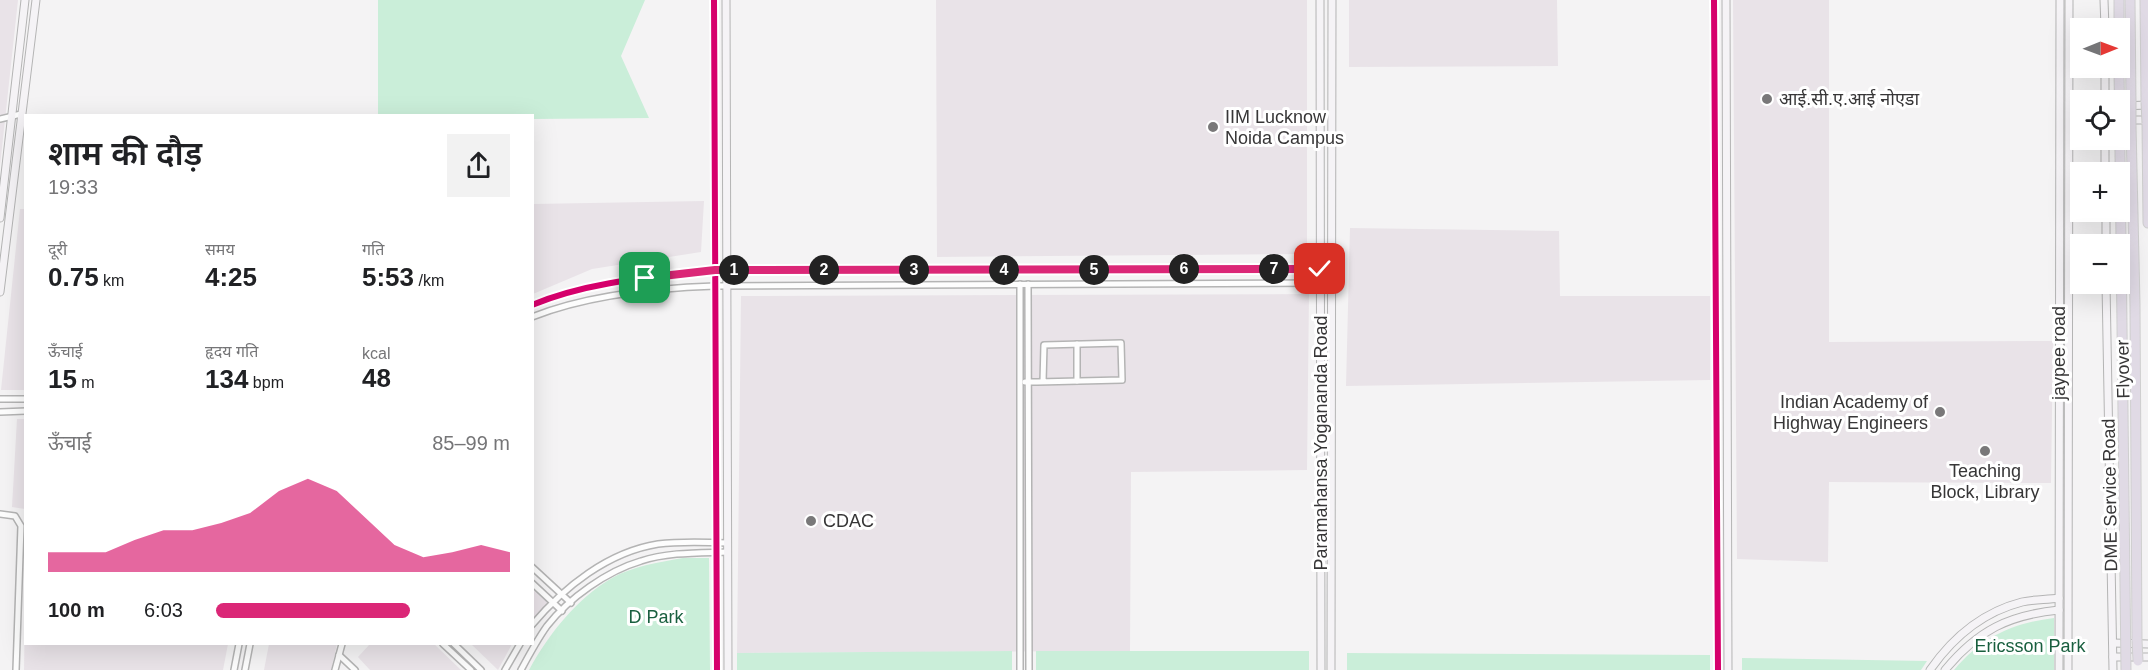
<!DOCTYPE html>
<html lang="hi">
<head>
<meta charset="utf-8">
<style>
	body { margin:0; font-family:Arial,"Noto Sans Devanagari",sans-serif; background:#f2f2f2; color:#202124; height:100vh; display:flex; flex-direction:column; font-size:22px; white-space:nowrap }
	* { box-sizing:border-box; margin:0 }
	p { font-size:20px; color:#757577 }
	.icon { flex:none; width:33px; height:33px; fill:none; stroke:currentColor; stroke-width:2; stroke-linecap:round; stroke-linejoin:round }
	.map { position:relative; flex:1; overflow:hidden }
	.sheet { position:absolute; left:24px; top:114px; width:510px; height:531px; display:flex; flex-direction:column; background:#fff; border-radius:0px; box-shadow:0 6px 24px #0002 }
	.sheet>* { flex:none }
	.needle { width:39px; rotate:89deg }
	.fabs { position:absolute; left:2070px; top:18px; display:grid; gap:12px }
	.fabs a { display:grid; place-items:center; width:60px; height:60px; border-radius:0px; background:#fff; box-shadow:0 6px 24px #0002; font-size:30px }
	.pin { position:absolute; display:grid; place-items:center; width:51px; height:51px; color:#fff; margin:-26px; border-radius:12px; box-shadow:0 3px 9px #0006 }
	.km { position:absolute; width:30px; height:30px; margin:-15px; border-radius:50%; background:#222; color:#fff; font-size:16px; line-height:30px; text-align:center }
	.round { display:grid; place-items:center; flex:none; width:63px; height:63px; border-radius:0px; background:#f2f2f2 }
	.headline { display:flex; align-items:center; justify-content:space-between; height:102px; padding:0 24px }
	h1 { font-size:33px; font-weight:600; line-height:45px }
	.stats { display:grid; grid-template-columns:repeat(3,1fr); gap:9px; height:102px; padding:6px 24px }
	.stats div { display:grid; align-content:center }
	.stats b { font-size:26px; font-weight:600 }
	.stats small { font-size:16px; font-weight:400 }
	.stats p { font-size:16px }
	.chart { height:168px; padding:12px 24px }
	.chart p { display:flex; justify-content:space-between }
	.chart svg { width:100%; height:108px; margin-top:6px; fill:#db2777; opacity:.7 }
	ul { padding:0 24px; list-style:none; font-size:20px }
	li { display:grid; grid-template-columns:96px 72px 1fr; align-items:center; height:45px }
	li i { height:15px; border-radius:8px; background:#db2777 }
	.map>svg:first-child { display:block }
	.built { fill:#e9e3e8 }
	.green { fill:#caeed9 }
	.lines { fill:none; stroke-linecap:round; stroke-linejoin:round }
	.street-casing { stroke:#b4b4b4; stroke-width:8 }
	.secondary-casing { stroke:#b4b4b4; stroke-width:9 }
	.highway-casing { stroke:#cfcfcf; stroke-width:11 }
	.street { stroke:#fdfdfd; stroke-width:5 }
	.secondary { stroke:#f5f3f6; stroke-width:7 }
	.highway { stroke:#e0dae5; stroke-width:9 }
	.highway-bridge-casing { stroke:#cfcfcf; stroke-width:11; stroke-linecap:butt }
	.highway-bridge { stroke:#e0dae5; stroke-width:9 }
	.cycleway-casing { stroke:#fff; stroke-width:10 }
	.cycleway { stroke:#d6006c; stroke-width:6 }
	.route-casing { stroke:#fff; stroke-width:12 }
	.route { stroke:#db2777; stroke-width:8 }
	.poi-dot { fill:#797879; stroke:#fff; stroke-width:2 }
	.labels { text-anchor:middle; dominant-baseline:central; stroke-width:6; stroke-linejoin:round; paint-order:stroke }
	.poi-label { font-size:18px; fill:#373637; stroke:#fff; text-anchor:start }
	.street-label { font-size:18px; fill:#373637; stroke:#fff }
	.park-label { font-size:18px; fill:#195f3f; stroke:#fff }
</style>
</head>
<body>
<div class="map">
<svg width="2148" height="670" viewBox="0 0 2148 670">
	<rect width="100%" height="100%" fill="#f4f3f4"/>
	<g class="built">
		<polygon points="0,0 18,0 0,166"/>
		<polygon points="936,0 1307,0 1307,254 937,257"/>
		<polygon points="1349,0 1557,0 1558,66 1349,67"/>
		<polygon points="1733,0 1829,0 1829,342 2053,341 2051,483 1829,482 1828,562 1737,559"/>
		<polygon points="704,201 701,252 592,269 533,294 533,204"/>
		<polygon points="20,209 26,209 25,390 1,390"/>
		<polygon points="1350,228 1559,231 1560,296 1710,296 1710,380 1346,386"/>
		<polygon points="1309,294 1307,470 1131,472 1130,651 737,653 741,296"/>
		<polygon points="17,419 25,419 25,509 12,507"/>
		<polygon points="533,590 548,603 533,620"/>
		<polygon points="25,613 26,644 228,644 223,670 24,670"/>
		<polygon points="269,644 337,644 331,670 264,670"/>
		<polygon points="370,644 434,644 461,670 370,670 358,657"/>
		<polygon points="471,644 512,644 498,670"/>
	</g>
	<g class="green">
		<polygon points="378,0 645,0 621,56 649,118 533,119 532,116 378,115"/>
		<path d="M683,558h26l1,112h-181c19,-35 48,-72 83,-92 21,-12 48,-16 71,-20z"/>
		<path d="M2054,618v52h-100c27,-32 58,-47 100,-52z"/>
		<polygon points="1012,651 1012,670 737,670 737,653"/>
		<rect x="1036" y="651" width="273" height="19"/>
		<polygon points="1347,653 1710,655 1710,670 1347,670"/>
		<polygon points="1742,658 1927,661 1921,670 1742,670"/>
	</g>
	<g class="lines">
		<g class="street-casing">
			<g id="street">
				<polyline points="0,119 21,114"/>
				<polyline points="1020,284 1020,670"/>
				<polyline points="1028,284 1029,670"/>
				<path d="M532,305c58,-24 122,-28 183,-35l617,-1"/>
				<path d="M532,317c55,-22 125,-29 183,-31l617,-3"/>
				<polyline points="1077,381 1077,344"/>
				<polyline points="1025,382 1037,382 1122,380 1121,343 1044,345 1043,382"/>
				<polyline points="0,399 26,399"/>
				<polyline points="0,412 26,411"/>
				<polyline points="0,514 15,516 21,526 16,670"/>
				<polyline points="532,567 571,603"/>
				<polyline points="532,583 562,611"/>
				<path d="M532,625c32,-38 76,-73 126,-81 23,-3 47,-2 70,-1"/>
				<polyline points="443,644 471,670"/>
				<polyline points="454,644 481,670"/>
				<polyline points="339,655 355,670"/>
				<polyline points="234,670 239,644"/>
				<polyline points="245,670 250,644"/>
				<polyline points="335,670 342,644"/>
				<polyline points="505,670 520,644"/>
				<path d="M521,670c8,-15 16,-30 26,-44 22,-28 60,-55 94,-65 27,-9 59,-8 87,-9"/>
			</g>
		</g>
		<g class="secondary-casing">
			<g id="secondary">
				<polyline points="714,0 717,670"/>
				<polyline points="726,0 728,670"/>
				<polyline points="1320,0 1321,670"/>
				<polyline points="1714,0 1718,670"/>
				<polyline points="1726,0 1728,670"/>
				<polyline points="2104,0 2105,28"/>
				<polyline points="2105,68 2105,100"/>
				<polyline points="2120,106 2148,105"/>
				<polyline points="2120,120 2148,120"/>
				<polyline points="2105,140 2105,172"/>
				<polyline points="2106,212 2106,244"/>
				<polyline points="0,218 25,0"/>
				<polyline points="2106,284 2113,670"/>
				<polyline points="0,292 36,0"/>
				<polyline points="2113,643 2148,644"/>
				<polyline points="2113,657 2148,657"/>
				<polyline points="1331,670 1332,0"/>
				<path d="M1930,670c23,-33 53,-58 92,-68 12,-3 25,-2 37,-4"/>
				<path d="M1945,670c33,-40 64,-55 114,-60"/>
				<polyline points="2059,670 2060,0"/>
				<polyline points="2068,670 2069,0"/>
			</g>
		</g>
		<g class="highway-casing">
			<g id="highway">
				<polyline points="2119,0 2119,28"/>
				<polyline points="2130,0 2131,102"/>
				<polyline points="2145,0 2146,102"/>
				<polyline points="2147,123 2148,223"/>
				<polyline points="2131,125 2135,304 2137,640"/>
			</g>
		</g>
		<use href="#street" class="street"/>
		<use href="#secondary" class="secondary"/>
		<use href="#highway" class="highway"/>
		<g class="highway-bridge-casing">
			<g id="highway-bridge">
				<polyline points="2119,68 2126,670"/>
				<polyline points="2131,102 2131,125"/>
				<polyline points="2146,102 2147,123"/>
				<polyline points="2137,640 2138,661"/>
			</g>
		</g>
		<use href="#highway-bridge" class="highway-bridge"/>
		<g class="cycleway-casing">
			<g id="cycleway">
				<polyline points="714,0 717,670"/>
				<polyline points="1714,0 1718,670"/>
				<path d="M532,305c58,-24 122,-28 183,-35l617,-1"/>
			</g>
		</g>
		<use href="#cycleway" class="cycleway"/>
	</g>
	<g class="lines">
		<g class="route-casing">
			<polyline id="route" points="645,278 715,270 1320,269"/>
		</g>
		<use href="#route" class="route"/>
	</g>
	<g class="poi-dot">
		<circle cx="1767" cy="99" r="6"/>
		<circle cx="1213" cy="127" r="6"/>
		<circle cx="1940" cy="412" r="6"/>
		<circle cx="1985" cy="451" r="6"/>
		<circle cx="811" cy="521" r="6"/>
	</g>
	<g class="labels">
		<g class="poi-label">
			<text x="1779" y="99">आई.सी.ए.आई नोएडा</text>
			<text x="1225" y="117">IIM Lucknow<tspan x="1225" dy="21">Noida Campus</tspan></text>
			<text x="1928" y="402" text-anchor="end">Indian Academy of<tspan x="1928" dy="21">Highway Engineers</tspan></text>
			<text x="1985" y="471" text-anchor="middle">Teaching<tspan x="1985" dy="21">Block, Library</tspan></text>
			<text x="823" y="521">CDAC</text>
		</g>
		<g class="street-label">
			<text transform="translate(2059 353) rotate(-90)">jaypee road</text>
			<text transform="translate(2123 369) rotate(-91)">Flyover</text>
			<text transform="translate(1321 443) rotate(-90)">Paramahansa Yogananda Road</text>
			<text transform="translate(2110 495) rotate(-91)">DME Service Road</text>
		</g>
		<g class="park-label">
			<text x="656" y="617">D Park</text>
			<text x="2030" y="646">Ericsson Park</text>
		</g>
	</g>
</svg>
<div class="fabs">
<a><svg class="needle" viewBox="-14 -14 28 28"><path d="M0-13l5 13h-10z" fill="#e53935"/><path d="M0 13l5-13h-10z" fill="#757577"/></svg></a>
<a><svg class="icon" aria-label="locate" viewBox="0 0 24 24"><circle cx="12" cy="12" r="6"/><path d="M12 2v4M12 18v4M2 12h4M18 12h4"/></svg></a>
<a>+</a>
<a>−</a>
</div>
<div class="pin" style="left:645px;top:278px;background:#1e9e55"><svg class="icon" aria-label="arrive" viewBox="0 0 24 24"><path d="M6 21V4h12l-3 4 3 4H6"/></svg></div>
<div class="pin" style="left:1320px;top:269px;background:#d93025"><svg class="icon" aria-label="check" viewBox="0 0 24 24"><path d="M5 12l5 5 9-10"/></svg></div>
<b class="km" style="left:734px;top:270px">1</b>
<b class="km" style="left:824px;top:270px">2</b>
<b class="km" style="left:914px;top:270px">3</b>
<b class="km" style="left:1004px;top:270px">4</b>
<b class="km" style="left:1094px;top:270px">5</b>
<b class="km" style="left:1184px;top:269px">6</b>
<b class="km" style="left:1274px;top:269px">7</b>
<section class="sheet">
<div class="headline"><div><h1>शाम की दौड़</h1><p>19:33</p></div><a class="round"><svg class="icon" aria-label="share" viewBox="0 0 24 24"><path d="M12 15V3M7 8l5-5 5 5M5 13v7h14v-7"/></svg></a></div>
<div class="stats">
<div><p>दूरी</p><b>0.75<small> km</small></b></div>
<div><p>समय</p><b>4:25</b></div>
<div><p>गति</p><b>5:53<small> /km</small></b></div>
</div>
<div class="stats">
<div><p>ऊँचाई</p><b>15<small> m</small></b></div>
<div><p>हृदय गति</p><b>134<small> bpm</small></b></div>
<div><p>kcal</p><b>48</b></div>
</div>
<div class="chart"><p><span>ऊँचाई</span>85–99 m</p>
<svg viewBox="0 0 160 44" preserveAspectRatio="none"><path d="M0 44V36L10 36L20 36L30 31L40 27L50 27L60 24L70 20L80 11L90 6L100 11L110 22L120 33L130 38L140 36L150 33L160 36V44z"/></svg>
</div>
<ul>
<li><b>100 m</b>6:03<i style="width:66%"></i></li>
</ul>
</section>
</div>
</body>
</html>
